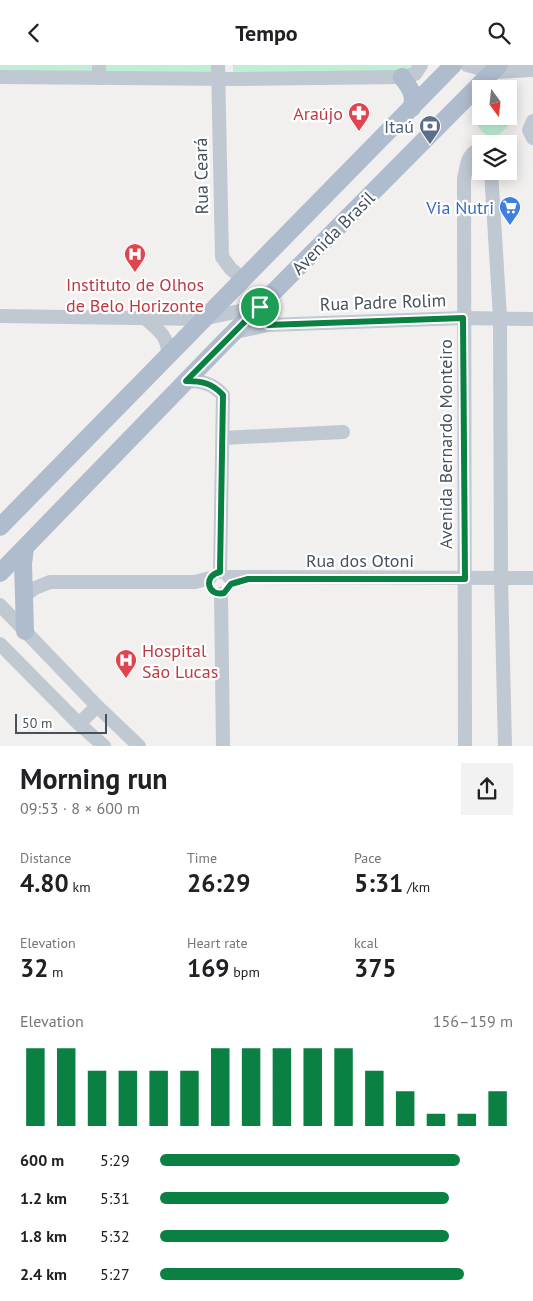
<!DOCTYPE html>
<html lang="en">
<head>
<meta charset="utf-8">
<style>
	body { margin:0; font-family:"PT Sans",sans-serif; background:#f2f2f2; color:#202124; height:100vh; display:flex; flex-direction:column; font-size:19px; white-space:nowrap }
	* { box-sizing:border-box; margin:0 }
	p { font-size:16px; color:#757577 }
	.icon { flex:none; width:28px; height:28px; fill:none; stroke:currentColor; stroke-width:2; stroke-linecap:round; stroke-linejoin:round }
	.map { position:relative; height:681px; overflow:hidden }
	.details { display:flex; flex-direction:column; background:#fff; flex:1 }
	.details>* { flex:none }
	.needle { width:32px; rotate:165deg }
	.controls { position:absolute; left:472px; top:15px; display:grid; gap:10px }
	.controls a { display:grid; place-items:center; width:45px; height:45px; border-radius:0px; background:#fff; box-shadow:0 2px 12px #0003; font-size:25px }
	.scale { position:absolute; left:15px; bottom:12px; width:92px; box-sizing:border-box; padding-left:5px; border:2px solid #47515c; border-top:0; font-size:14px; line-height:18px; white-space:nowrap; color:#47515c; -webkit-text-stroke:4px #fff; paint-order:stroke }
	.pin { position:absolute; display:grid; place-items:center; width:42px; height:42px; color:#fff; margin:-21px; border:2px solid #fff; border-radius:50%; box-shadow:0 1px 5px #0007 }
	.round { display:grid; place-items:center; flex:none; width:52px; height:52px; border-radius:0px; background:#f2f2f2 }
	.headline { display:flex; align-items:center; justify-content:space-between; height:85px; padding:0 20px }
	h1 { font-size:28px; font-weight:600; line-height:38px }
	.metrics { display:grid; grid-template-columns:repeat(3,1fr); gap:8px; height:85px; padding:5px 20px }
	.metrics div { display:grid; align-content:center }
	.metrics b { font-size:25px; font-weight:600 }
	.metrics small { font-size:14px; font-weight:400 }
	.metrics p { font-size:14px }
	.chart { height:140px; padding:10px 20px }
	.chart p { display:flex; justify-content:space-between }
	.chart svg { width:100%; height:90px; margin-top:5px; stroke:#0b8043; stroke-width:6 }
	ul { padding:0 20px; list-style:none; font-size:16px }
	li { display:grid; grid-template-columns:80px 60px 1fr; align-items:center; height:38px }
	li i { height:12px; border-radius:6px; background:#0b8043 }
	header { display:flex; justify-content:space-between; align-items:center; height:65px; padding:0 20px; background:#fff; font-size:22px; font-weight:600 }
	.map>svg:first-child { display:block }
	.green { fill:#beefd4 }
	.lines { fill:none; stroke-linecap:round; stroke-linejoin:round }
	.minor { stroke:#c0c8d1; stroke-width:14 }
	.major { stroke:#afbcce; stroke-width:18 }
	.route-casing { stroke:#fff; stroke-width:10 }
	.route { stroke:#0b8043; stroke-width:6 }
	.labels { text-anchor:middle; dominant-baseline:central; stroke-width:4.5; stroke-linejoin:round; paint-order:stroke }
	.health-label { font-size:18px; fill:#be3a42; stroke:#fff; text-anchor:end }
	.service-label { font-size:18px; fill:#4e5e75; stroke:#fff; text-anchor:end }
	.street-label { font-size:18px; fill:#47515c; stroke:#fff }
	.shop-label { font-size:18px; fill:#366cbe; stroke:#fff; text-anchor:end }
</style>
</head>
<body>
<header><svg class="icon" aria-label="back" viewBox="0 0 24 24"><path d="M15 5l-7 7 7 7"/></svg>Tempo<svg class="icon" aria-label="search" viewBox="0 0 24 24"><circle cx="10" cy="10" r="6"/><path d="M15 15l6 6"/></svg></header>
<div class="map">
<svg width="533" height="681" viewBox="0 0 533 681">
	<rect width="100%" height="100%" fill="#f2efef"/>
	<g class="green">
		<polygon points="0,0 95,0 96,9 0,8"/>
		<rect x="103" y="0" width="110" height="8"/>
		<polygon points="233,0 415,0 412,6 233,12"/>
		<path d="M500,15c33,36 -12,84 -26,36 -3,-9 0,-14 7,-20v20h28v-27h-19z"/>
	</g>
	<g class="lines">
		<g class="minor">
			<polyline points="218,0 222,192 231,204 242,213"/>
			<polyline points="467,0 492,7 533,5"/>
			<polyline points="0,12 237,14 402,12 415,9 421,0"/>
			<polyline points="99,13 99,0"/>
			<polyline points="533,56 529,65 533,73"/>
			<polyline points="491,106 500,252 501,513 505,681"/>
			<polyline points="0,251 202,254 259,242"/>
			<path d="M147,255c13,11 22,18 21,36"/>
			<polyline points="235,267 268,260 463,253 533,254"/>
			<path d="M186,316c16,0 26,2 37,14l-3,177"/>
			<polyline points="223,373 343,367"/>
			<polyline points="229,512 533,513"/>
			<polyline points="221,529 223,681"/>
			<polyline points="23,532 35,523 50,517 195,517 210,513"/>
			<polyline points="0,540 97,641 139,681"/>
			<polyline points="0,579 79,659 104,681"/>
			<polyline points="79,659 97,641"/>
			<path d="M465,681l-1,-568c3,-11 3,-27 17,-28"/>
		</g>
		<g class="major">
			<path d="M402,12c8,11 13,17 10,31"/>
			<polyline points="0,462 453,0"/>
			<polyline points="25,483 23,499 25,566"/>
			<polyline points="0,508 221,280 499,0"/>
		</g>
	</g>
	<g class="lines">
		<g class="route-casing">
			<path id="route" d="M269,232c-6,12 -8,17 -1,28l195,-7 2,261h-217l-17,5 -7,9c-17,4 -21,-18 -4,-21l3,-177c-11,-12 -21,-14 -37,-14z"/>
		</g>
		<use href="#route" class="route"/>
	</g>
	<defs>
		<g id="pharmacy-pin" transform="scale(1.125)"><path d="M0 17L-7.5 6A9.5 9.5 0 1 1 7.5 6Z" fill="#e0444e" stroke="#fff"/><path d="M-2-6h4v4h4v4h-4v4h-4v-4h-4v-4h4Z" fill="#fff"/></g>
		<g id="bank-pin" transform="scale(1.125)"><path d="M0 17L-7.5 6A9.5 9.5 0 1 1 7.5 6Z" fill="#5c6f8a" stroke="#fff"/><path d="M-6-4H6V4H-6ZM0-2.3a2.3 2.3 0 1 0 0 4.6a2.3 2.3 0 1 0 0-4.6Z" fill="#fff"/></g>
		<g id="supermarket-pin" transform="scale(1.125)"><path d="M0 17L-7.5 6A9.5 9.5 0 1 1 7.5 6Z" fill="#3f7fe0" stroke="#fff"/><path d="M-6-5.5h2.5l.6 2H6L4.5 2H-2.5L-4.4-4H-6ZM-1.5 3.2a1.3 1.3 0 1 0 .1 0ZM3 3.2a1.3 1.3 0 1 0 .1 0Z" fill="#fff"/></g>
		<g id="hospital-pin" transform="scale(1.125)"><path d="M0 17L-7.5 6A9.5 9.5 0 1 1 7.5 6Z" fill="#e0444e" stroke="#fff"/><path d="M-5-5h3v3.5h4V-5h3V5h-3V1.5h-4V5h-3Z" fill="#fff"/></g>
	</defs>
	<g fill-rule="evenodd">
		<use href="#pharmacy-pin" x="359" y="48"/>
		<use href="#bank-pin" x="430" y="61"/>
		<use href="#supermarket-pin" x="510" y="142"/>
		<use href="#hospital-pin" x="135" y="189"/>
		<use href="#hospital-pin" x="126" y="595"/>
	</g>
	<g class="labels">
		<g class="health-label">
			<text x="343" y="48">Araújo</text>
			<text x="135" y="219" text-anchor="middle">Instituto de Olhos<tspan x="135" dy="21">de Belo Horizonte</tspan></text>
			<text x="142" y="585" text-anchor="start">Hospital<tspan x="142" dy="21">São Lucas</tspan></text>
		</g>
		<g class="service-label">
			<text x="414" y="61">Itaú</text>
		</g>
		<g class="street-label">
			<text transform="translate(201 111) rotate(-91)">Rua Ceará</text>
			<text transform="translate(333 168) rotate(-45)">Avenida Brasil</text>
			<text transform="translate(383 237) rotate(-2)">Rua Padre Rolim</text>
			<text transform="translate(445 379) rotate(-90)">Avenida Bernardo Monteiro</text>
			<text x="360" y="495">Rua dos Otoni</text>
		</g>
		<g class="shop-label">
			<text x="494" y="142">Via Nutri</text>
		</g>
	</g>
</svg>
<div class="controls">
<a><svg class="needle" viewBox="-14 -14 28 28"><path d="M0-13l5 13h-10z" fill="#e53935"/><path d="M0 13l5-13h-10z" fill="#757577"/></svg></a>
<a><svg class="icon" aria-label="layers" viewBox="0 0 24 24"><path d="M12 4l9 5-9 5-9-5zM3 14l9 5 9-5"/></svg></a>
</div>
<div class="scale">50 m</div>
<div class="pin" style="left:260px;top:242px;background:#1e9e55"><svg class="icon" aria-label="arrive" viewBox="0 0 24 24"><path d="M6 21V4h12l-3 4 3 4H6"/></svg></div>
</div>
<section class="details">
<div class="headline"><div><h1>Morning run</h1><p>09:53 · 8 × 600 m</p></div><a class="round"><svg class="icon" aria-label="share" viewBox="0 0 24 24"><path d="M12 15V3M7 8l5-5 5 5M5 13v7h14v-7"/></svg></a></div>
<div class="metrics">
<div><p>Distance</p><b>4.80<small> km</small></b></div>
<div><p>Time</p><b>26:29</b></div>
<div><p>Pace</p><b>5:31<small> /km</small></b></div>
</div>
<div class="metrics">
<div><p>Elevation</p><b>32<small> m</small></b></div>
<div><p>Heart rate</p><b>169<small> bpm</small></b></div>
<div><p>kcal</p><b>375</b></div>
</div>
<div class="chart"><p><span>Elevation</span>156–159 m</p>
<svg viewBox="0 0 160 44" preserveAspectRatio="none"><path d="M5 44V6M15 44V6M25 44V17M35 44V17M45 44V17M55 44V17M65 44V6M75 44V6M85 44V6M95 44V6M105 44V6M115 44V17M125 44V27M135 44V38M145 44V38M155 44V27"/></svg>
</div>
<ul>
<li><b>600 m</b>5:29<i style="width:85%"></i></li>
<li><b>1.2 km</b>5:31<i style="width:82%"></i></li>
<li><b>1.8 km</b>5:32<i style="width:82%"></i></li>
<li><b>2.4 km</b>5:27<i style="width:86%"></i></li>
</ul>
</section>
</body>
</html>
